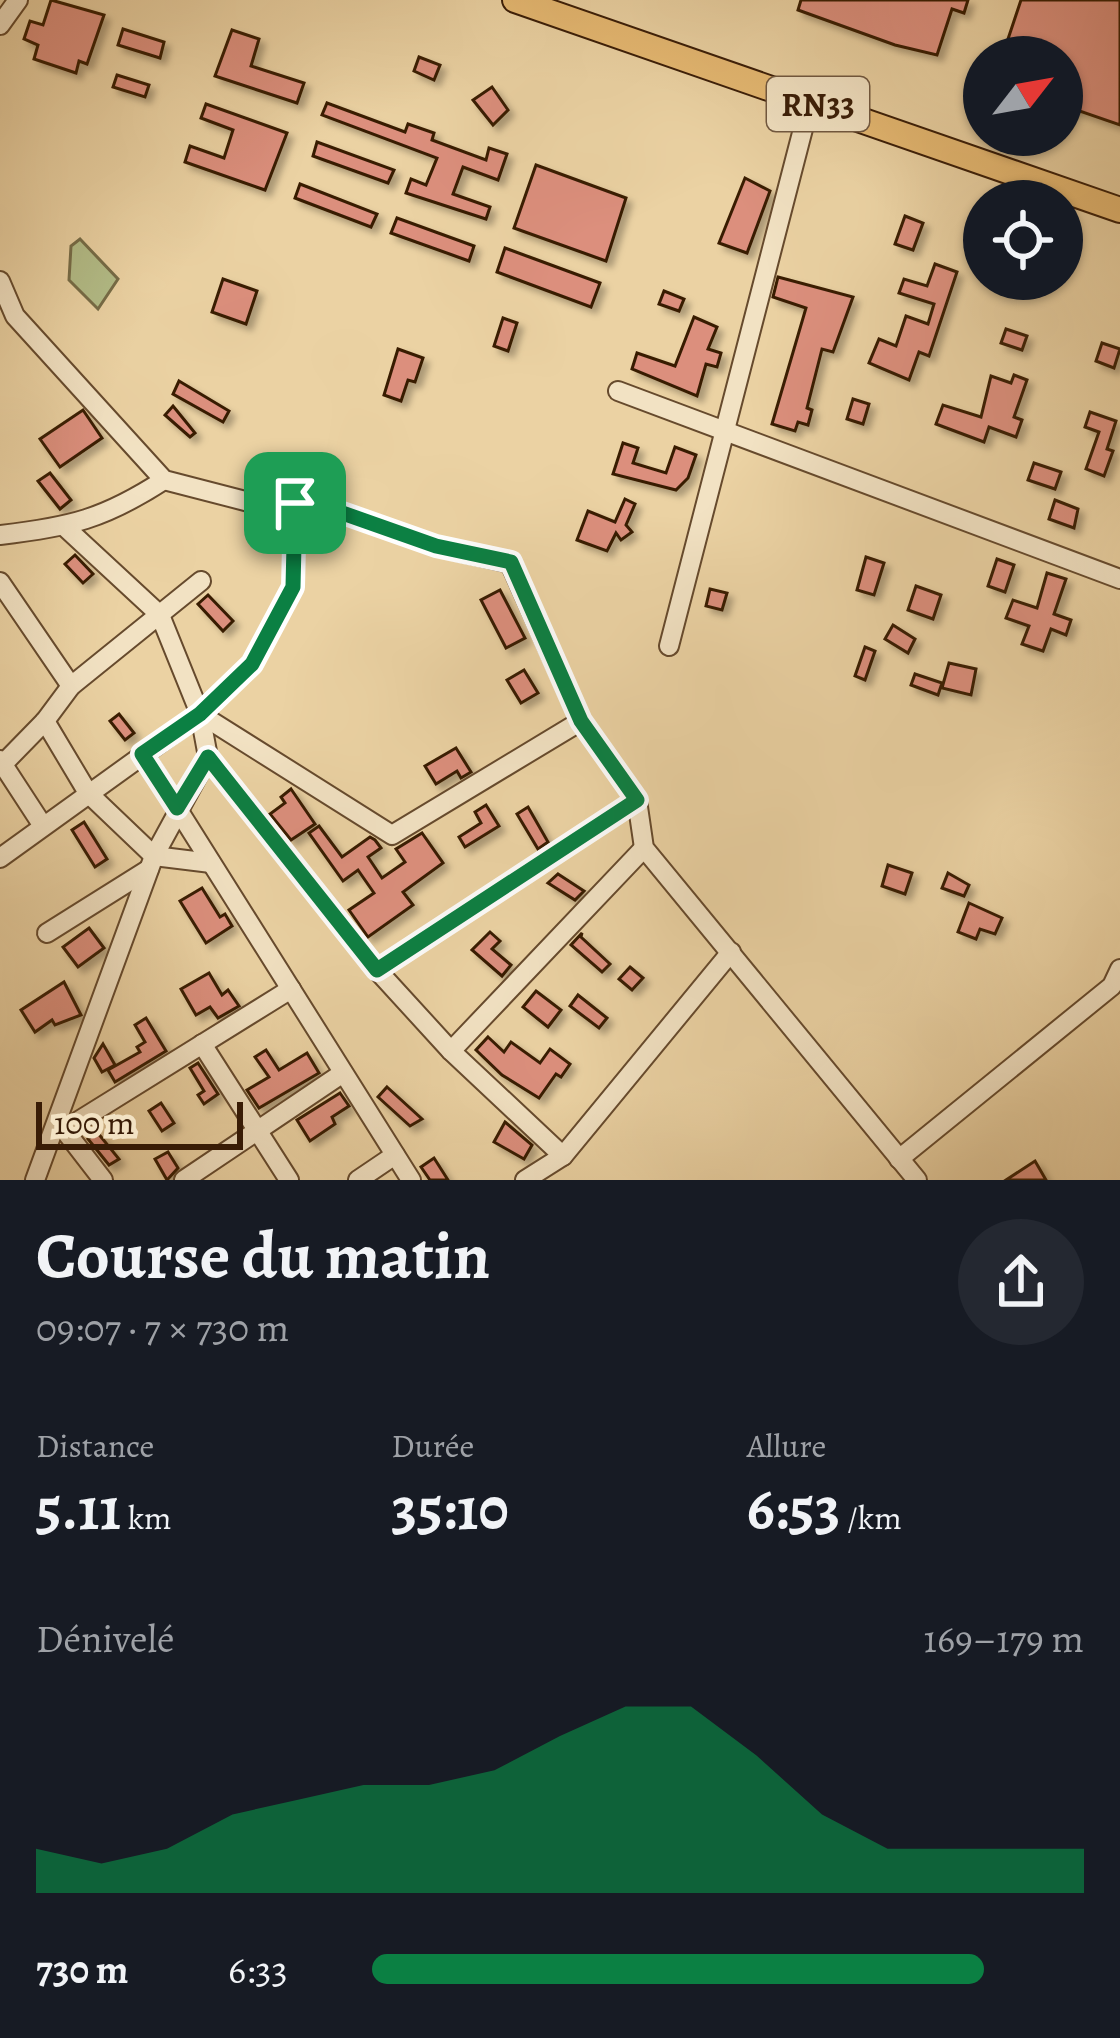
<!DOCTYPE html>
<html lang="fr">
<head>
<meta charset="utf-8">
<style>
	body { margin:0; font-family:Alegreya,serif; background:#242831; color:#f1f3f6; height:100vh; display:flex; flex-direction:column; font-size:45px; white-space:nowrap }
	* { box-sizing:border-box; margin:0 }
	p { font-size:39px; color:#9ea1a6 }
	.icon { flex:none; width:66px; height:66px; fill:none; stroke:currentColor; stroke-width:2; stroke-linecap:round; stroke-linejoin:round }
	.map { position:relative; height:1180px; overflow:hidden }
	.drawer { display:flex; flex-direction:column; background:#171b24; flex:1 }
	.drawer>* { flex:none }
	.needle { width:78px; rotate:59deg }
	.fabs { position:absolute; left:963px; top:36px; display:grid; gap:24px }
	.fabs a { display:grid; place-items:center; width:120px; height:120px; border-radius:50%; background:#171b24; box-shadow:0 3px 9px #0004; font-size:60px }
	.scale { position:absolute; left:36px; bottom:30px; width:207px; box-sizing:border-box; padding-left:12px; border:6px solid #391c06; border-top:0; font-size:33px; line-height:42px; white-space:nowrap; color:#391c06; -webkit-text-stroke:9px #f2e2c3; paint-order:stroke }
	.pin { position:absolute; display:grid; place-items:center; width:102px; height:102px; color:#fff; margin:-51px; border-radius:24px; box-shadow:0 6px 18px #0006 }
	.round { display:grid; place-items:center; flex:none; width:126px; height:126px; border-radius:63px; background:#242831 }
	.overview { display:flex; align-items:center; justify-content:space-between; height:204px; padding:0 36px }
	h1 { font-size:66px; font-weight:700; line-height:90px }
	.figures { display:grid; grid-template-columns:repeat(3,1fr); gap:18px; height:204px; padding:12px 36px }
	.figures div { display:grid; align-content:center }
	.figures b { font-size:60px; font-weight:700 }
	.figures small { font-size:33px; font-weight:400 }
	.figures p { font-size:33px }
	.chart { height:336px; padding:24px 36px }
	.chart p { display:flex; justify-content:space-between }
	.chart svg { width:100%; height:216px; margin-top:12px; fill:#0b8043; opacity:.7 }
	ul { padding:0 36px; list-style:none; font-size:39px }
	li { display:grid; grid-template-columns:192px 144px 1fr; align-items:center; height:90px }
	li i { height:30px; border-radius:15px; background:#0b8043 }
	.map>svg:first-child { display:block }
	.green { fill:#b3bd88; stroke:#766c47; stroke-width:3 }
	.building { fill:#dc8f7d; stroke:#391c06; stroke-width:3; filter:url(#shadow) }
	.lines { fill:none; stroke-linecap:round; stroke-linejoin:round }
	.minor-casing { stroke:#664a2d; stroke-width:22 }
	.major-casing { stroke:#391c06; stroke-width:28 }
	.minor { stroke:#f2e2c3; stroke-width:18 }
	.major { stroke:#e6b972; stroke-width:24 }
	.route-casing { stroke:#fff; stroke-width:24 }
	.route { stroke:#0b8043; stroke-width:15 }
	.labels { text-anchor:middle; dominant-baseline:central; stroke-width:9; stroke-linejoin:round; paint-order:stroke }
	.shield { fill:#f2e2c3; stroke:#70573f; stroke-width:3 }
	.shield-label { font-size:33px; font-weight:bold; fill:#391c06 }
</style>
</head>
<body>
<div class="map">
<svg width="1120" height="1180" viewBox="0 0 1120 1180">
	<defs>
		<filter id="shadow"><feDropShadow dx="5.5" dy="5.5" stdDeviation="3" flood-color="#0004"/></filter>
	</defs>
	<rect width="100%" height="100%" fill="#ebd2a3"/>
	<filter id="stains"><feTurbulence type="fractalNoise" baseFrequency=".00167" numOctaves="4"/><feColorMatrix values="0 0 0 0 .2 0 0 0 0 .09 0 0 0 0 .02 0 0 0 .5 -.17"/></filter>
	<radialGradient id="worn" r=".72"><stop offset=".6" stop-color="#630" stop-opacity="0"/><stop offset="1" stop-color="#630" stop-opacity=".3"/></radialGradient>
	<polygon class="green" points="80,239 118,279 98,309 69,280 71,246"/>
	<g class="building">
		<polygon points="51,0 104,15 87,64 79,61 76,73 34,59 38,45 24,39 30,21 43,25"/>
		<polygon points="801,0 968,0 964,13 952,9 937,55 895,45 798,10"/>
		<polygon points="1021,0 1120,0 1120,125 1062,105 1062,57 1002,57"/>
		<polygon points="123,29 164,42 160,58 118,45"/>
		<polygon points="232,30 259,39 251,66 304,83 297,103 215,76"/>
		<polygon points="419,57 440,65 434,80 414,71"/>
		<polygon points="117,75 149,85 145,97 113,87"/>
		<polygon points="492,87 508,110 493,125 473,100"/>
		<polygon points="327,103 405,132 408,124 434,133 432,140 486,160 489,148 507,154 498,180 463,167 453,194 490,207 486,219 406,193 411,179 426,185 437,158 322,115"/>
		<polygon points="206,104 287,133 265,190 185,162 190,146 224,158 233,130 201,118"/>
		<polygon points="317,142 394,170 388,183 313,156"/>
		<polygon points="536,165 626,198 606,261 514,228"/>
		<polygon points="745,178 770,191 747,253 719,243"/>
		<polygon points="300,184 377,214 371,227 295,198"/>
		<polygon points="905,216 923,223 913,250 895,244"/>
		<polygon points="397,218 474,246 469,261 391,233"/>
		<polygon points="505,248 600,283 591,307 497,272"/>
		<polygon points="935,264 957,272 929,356 919,352 909,380 869,363 879,339 896,346 906,316 928,324 934,304 899,293 904,279 927,286"/>
		<polygon points="778,277 853,297 833,352 822,349 807,408 812,410 808,425 798,422 795,431 772,424 806,308 773,297"/>
		<polygon points="223,279 257,291 246,324 212,312"/>
		<polygon points="664,291 684,299 679,311 659,304"/>
		<polygon points="694,317 717,327 708,349 721,353 717,367 706,364 697,396 632,369 637,353 675,366"/>
		<polygon points="503,318 517,323 508,351 494,346"/>
		<polygon points="1006,329 1027,336 1022,350 1001,343"/>
		<polygon points="1102,343 1120,349 1114,368 1096,361"/>
		<polygon points="398,349 423,358 415,382 408,380 401,401 384,395"/>
		<polygon points="1014,375 1027,380 1014,417 1022,420 1016,437 989,427 984,442 936,424 943,405 981,417 991,376 1011,383"/>
		<polygon points="179,381 229,411 223,422 173,394"/>
		<polygon points="853,399 869,404 863,424 847,419"/>
		<polygon points="173,406 195,433 190,437 165,415"/>
		<polygon points="83,410 102,438 60,467 40,439"/>
		<polygon points="1090,412 1116,421 1107,449 1113,451 1104,476 1086,469 1099,432 1085,427"/>
		<polygon points="623,443 638,448 633,463 666,473 675,447 696,455 688,478 676,490 613,474"/>
		<polygon points="1034,463 1061,472 1055,489 1028,480"/>
		<polygon points="50,473 71,500 60,509 38,481"/>
		<polygon points="625,499 635,504 626,525 632,532 621,540 616,533 607,551 577,540 588,511 615,522"/>
		<polygon points="1055,500 1078,509 1074,528 1049,519"/>
		<polygon points="75,555 93,574 83,583 65,564"/>
		<polygon points="866,557 884,563 874,595 857,590"/>
		<polygon points="997,559 1014,565 1005,592 988,586"/>
		<polygon points="1047,573 1066,579 1054,614 1071,620 1066,635 1051,629 1043,651 1022,644 1029,626 1006,618 1013,600 1037,608"/>
		<polygon points="916,586 941,595 933,619 908,610"/>
		<polygon points="710,589 727,593 722,610 706,606"/>
		<polygon points="500,590 525,638 506,648 481,600"/>
		<polygon points="208,595 233,621 223,631 198,604"/>
		<polygon points="893,625 915,639 908,653 885,639"/>
		<polygon points="865,647 875,651 865,680 855,676"/>
		<polygon points="949,663 976,669 971,695 942,688"/>
		<polygon points="524,670 538,693 521,703 507,680"/>
		<polygon points="915,674 942,683 938,695 911,685"/>
		<polygon points="119,714 134,733 125,740 110,721"/>
		<polygon points="456,748 471,772 461,778 457,771 436,784 425,766"/>
		<polygon points="291,789 315,824 291,840 270,814 285,803 281,797"/>
		<polygon points="486,805 499,826 465,847 459,837 481,823 475,812"/>
		<polygon points="528,807 548,842 538,849 517,814"/>
		<polygon points="84,822 107,859 95,867 72,830"/>
		<polygon points="319,826 342,857 370,837 375,840 381,848 368,857 382,878 405,862 396,849 422,833 443,863 403,892 413,905 368,937 349,910 374,893 358,870 343,881 309,833"/>
		<polygon points="888,865 912,873 905,894 882,886"/>
		<polygon points="948,873 969,885 964,896 942,888"/>
		<polygon points="558,874 584,891 575,900 548,883"/>
		<polygon points="202,888 220,917 225,914 232,926 206,943 180,901"/>
		<polygon points="969,903 1002,918 995,934 980,929 976,939 958,932"/>
		<polygon points="89,928 104,948 78,967 63,947"/>
		<polygon points="490,932 500,941 492,949 511,965 502,976 472,950"/>
		<polygon points="582,933 581,937 610,964 602,972 571,945"/>
		<polygon points="630,967 643,978 632,990 619,979"/>
		<polygon points="209,973 222,995 228,990 239,1006 218,1018 210,1007 196,1015 181,989"/>
		<polygon points="64,982 81,1015 55,1025 52,1020 35,1032 21,1010"/>
		<polygon points="536,991 561,1010 548,1027 523,1007"/>
		<polygon points="578,995 607,1018 599,1028 570,1006"/>
		<polygon points="146,1018 166,1051 115,1082 108,1070 140,1052 137,1047 145,1042 135,1025"/>
		<polygon points="488,1037 504,1052 511,1042 540,1063 550,1049 570,1064 561,1077 556,1074 539,1098 502,1075 476,1050"/>
		<polygon points="103,1044 115,1065 102,1072 94,1058"/>
		<polygon points="266,1050 279,1070 307,1053 319,1073 259,1108 247,1090 269,1077 255,1057"/>
		<polygon points="198,1063 218,1094 204,1104 198,1095 204,1091 190,1068"/>
		<polygon points="387,1087 422,1119 410,1126 378,1097"/>
		<polygon points="340,1093 349,1106 332,1117 335,1124 310,1141 297,1120"/>
		<polygon points="161,1103 174,1123 162,1131 149,1111"/>
		<polygon points="505,1122 532,1145 524,1159 494,1142"/>
		<polygon points="97,1132 119,1159 109,1165 88,1139"/>
		<polygon points="168,1152 178,1168 167,1180 155,1159"/>
		<polygon points="434,1158 448,1180 430,1180 421,1167"/>
		<polygon points="1035,1161 1046,1180 1006,1180"/>
	</g>
	<g class="lines">
		<g class="minor-casing">
			<g id="minor">
				<polyline points="0,25 18,0"/>
				<polyline points="0,281 15,316 164,480 249,502 314,503 436,546 510,563 581,721 637,800 644,848 917,1180"/>
				<polyline points="618,391 1120,579"/>
				<polyline points="66,528 160,615 200,714 208,757 377,970 451,1051 563,1156"/>
				<path d="M0,535c70,-8 104,-16 164,-55"/>
				<polyline points="0,582 71,686"/>
				<polyline points="669,646 810,102"/>
				<polyline points="200,714 392,835 581,721"/>
				<polyline points="45,721 88,793 154,856 211,863"/>
				<polyline points="143,754 411,1180"/>
				<polyline points="0,760 43,826"/>
				<polyline points="3,764 45,721 71,686 201,581"/>
				<polyline points="0,858 200,714 252,664 293,587 295,503"/>
				<polyline points="47,933 149,869"/>
				<polyline points="377,970 637,800"/>
				<polyline points="202,1044 289,1180"/>
				<polyline points="451,1051 644,848"/>
				<polyline points="59,1123 103,1180"/>
				<polyline points="64,1130 291,989"/>
				<polyline points="899,1159 1112,986 1120,969"/>
				<polyline points="35,1180 154,856 208,757"/>
				<polyline points="184,1180 343,1073"/>
				<polyline points="358,1180 395,1155"/>
				<polyline points="525,1180 563,1156 731,952"/>
			</g>
		</g>
		<g class="major-casing">
			<polyline id="major" points="515,0 1120,210"/>
		</g>
		<use href="#minor" class="minor"/>
		<use href="#major" class="major"/>
	</g>
	<g class="lines">
		<g class="route-casing">
			<polygon id="route" points="295,503 314,503 436,546 511,562 581,721 637,800 377,970 208,757 177,808 142,754 200,714 252,664 293,587"/>
		</g>
		<use href="#route" class="route"/>
	</g>
	<g class="labels">
		<rect class="shield" x="767" y="77" width="102" height="54" rx="9"/>
		<g class="shield-label">
			<text x="818" y="104">RN33</text>
		</g>
	</g>
	<rect width="100%" height="100%" filter="url(#stains)"/>
	<rect width="100%" height="100%" fill="url(#worn)"/>
</svg>
<div class="fabs">
<a><svg class="needle" viewBox="-14 -14 28 28"><path d="M0-13l5 13h-10z" fill="#e53935"/><path d="M0 13l5-13h-10z" fill="#9ea1a6"/></svg></a>
<a><svg class="icon" aria-label="locate" viewBox="0 0 24 24"><circle cx="12" cy="12" r="6"/><path d="M12 2v4M12 18v4M2 12h4M18 12h4"/></svg></a>
</div>
<div class="scale">100 m</div>
<div class="pin" style="left:295px;top:503px;background:#1e9e55"><svg class="icon" aria-label="arrive" viewBox="0 0 24 24"><path d="M6 21V4h12l-3 4 3 4H6"/></svg></div>
</div>
<section class="drawer">
<div class="overview"><div><h1>Course du matin</h1><p>09:07 · 7 × 730 m</p></div><a class="round"><svg class="icon" aria-label="share" viewBox="0 0 24 24"><path d="M12 15V3M7 8l5-5 5 5M5 13v7h14v-7"/></svg></a></div>
<div class="figures">
<div><p>Distance</p><b>5.11<small> km</small></b></div>
<div><p>Durée</p><b>35:10</b></div>
<div><p>Allure</p><b>6:53<small> /km</small></b></div>
</div>
<div class="chart"><p><span>Dénivelé</span>169–179 m</p>
<svg viewBox="0 0 160 44" preserveAspectRatio="none"><path d="M0 44V35L10 38L20 35L30 28L40 25L50 22L60 22L70 19L80 12L90 6L100 6L110 16L120 28L130 35L140 35L150 35L160 35V44z"/></svg>
</div>
<ul>
<li><b>730 m</b>6:33<i style="width:86%"></i></li>
</ul>
</section>
</body>
</html>
